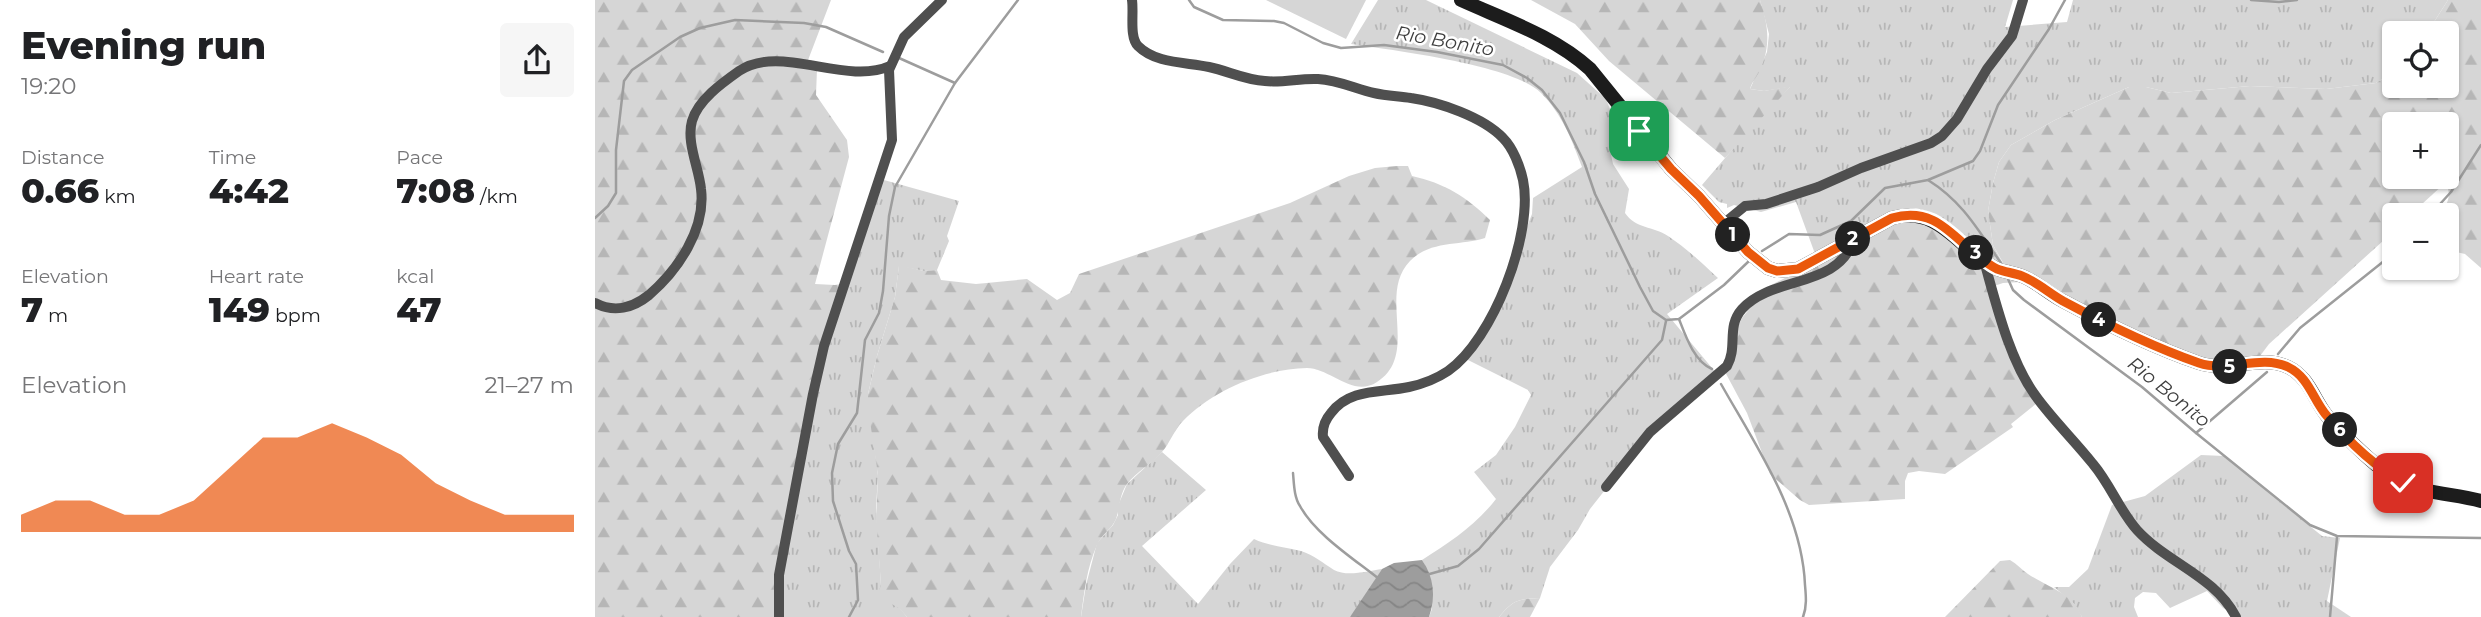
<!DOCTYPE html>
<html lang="en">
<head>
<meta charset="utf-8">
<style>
	body { margin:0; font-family:Montserrat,sans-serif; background:#f6f6f6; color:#202124; height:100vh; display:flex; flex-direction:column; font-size:26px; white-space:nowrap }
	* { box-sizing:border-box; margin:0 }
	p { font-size:23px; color:#757577 }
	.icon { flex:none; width:38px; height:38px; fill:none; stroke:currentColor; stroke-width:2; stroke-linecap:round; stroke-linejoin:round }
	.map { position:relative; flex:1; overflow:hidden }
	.side { display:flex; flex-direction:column; background:#fff; width:595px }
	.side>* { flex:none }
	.controls { position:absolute; left:1787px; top:21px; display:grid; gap:14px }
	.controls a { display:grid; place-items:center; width:77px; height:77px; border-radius:7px; background:#fff; box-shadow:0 2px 5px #0004; font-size:35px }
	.pin { position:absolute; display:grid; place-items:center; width:60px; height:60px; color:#fff; margin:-30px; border-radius:14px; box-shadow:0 4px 10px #0006 }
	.km { position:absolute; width:35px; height:35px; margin:-18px; border-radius:50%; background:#222; color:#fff; font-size:19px; line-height:35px; text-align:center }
	.round { display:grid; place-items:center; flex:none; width:74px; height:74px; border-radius:7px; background:#f6f6f6 }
	.overview { display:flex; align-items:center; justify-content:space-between; height:119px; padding:0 21px }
	h1 { font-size:38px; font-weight:800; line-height:52px }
	.stats { display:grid; grid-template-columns:repeat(3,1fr); gap:10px; height:119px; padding:7px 21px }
	.stats div { display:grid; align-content:center }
	.stats b { font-size:35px; font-weight:800 }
	.stats small { font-size:19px; font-weight:400 }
	.stats p { font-size:19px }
	.chart { height:196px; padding:14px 21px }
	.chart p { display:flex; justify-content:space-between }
	.chart svg { width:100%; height:126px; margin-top:7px; fill:#ea580c; opacity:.7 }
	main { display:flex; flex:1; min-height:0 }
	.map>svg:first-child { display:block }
	.grass { fill:url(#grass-tufts) }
	.forest { fill:url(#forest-firs); fill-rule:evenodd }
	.green { fill:#d6d6d6 }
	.water { fill:url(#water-waves) }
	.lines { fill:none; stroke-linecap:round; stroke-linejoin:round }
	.stream { stroke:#9d9d9d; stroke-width:2.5 }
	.street { stroke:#4f4f4f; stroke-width:10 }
	.secondary { stroke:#1c1c1c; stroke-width:14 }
	.route-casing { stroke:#fff; stroke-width:14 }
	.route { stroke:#ea580c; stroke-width:9 }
	.labels { text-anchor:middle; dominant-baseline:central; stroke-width:5; stroke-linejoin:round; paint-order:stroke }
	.water-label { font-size:19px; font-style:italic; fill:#3e3e3e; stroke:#fff }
</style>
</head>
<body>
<main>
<section class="side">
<div class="overview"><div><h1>Evening run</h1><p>19:20</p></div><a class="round"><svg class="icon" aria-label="share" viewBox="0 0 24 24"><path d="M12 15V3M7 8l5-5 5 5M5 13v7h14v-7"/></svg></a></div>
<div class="stats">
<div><p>Distance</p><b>0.66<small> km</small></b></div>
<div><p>Time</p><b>4:42</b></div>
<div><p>Pace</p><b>7:08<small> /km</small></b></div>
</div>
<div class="stats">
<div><p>Elevation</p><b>7<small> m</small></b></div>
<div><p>Heart rate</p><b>149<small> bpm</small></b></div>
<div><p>kcal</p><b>47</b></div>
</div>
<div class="chart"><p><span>Elevation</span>21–27 m</p>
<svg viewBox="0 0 160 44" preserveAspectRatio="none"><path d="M0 44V38L10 33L20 33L30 38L40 38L50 33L60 22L70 11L80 11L90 6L100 11L110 17L120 27L130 33L140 38L150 38L160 38V44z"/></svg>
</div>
</section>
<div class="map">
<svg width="1886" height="617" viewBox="0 0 1886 617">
	<defs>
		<pattern id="grass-tufts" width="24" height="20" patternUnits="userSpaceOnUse" patternTransform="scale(1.75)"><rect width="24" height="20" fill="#d6d6d6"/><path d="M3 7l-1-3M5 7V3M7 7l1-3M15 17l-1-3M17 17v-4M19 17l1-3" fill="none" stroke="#b6b6b6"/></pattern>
		<pattern id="forest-firs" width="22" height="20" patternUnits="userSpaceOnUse" patternTransform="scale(1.75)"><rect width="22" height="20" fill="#d6d6d6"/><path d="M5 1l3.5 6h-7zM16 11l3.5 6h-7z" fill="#b6b6b6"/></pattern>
		<pattern id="water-waves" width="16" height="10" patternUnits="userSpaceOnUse" patternTransform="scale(1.75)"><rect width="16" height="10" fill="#9d9d9d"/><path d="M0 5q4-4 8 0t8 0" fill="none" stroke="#858585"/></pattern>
	</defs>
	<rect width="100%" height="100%" fill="#fff"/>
	<g class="grass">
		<path d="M783,0h48l151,73 29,26 4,10 5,19 -5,22 3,14 16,25 -4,24c11,16 28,13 43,23 18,12 34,27 50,42l-51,36 50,60 -90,88 -37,47 -12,21 -28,37 -10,31c-22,1 -27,2 -41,19h-70l3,-8 -7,-44 -3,-5c28,-18 53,-34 74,-61l-22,-27 22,-17 19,-28 16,-32 -3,-5 -64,-32 31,-51 37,-93 1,-16 49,-31c-10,-27 -20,-53 -41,-74 -27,-28 -149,-43 -190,-49z"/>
		<polygon points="1165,0 1418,0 1410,27 1472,22 1478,0 1853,0 1832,33 1799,33 1799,71 1781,83 1731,89 1655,86 1576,93 1551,87 1534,87 1460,120 1416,145 1404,162 1398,183 1393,211 1398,245 1411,269 1223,262 1201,202 1166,212 1139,205 1132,208 1132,204 1124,202 1107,185 1166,116 1195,87 1169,91 1155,89 1172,52 1174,34"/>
		<polygon points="289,180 364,201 352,236 354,241 342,270 329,271 304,266 300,297 282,356 273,394 283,476 281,508 286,585 312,617 187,617 185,586 226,371 280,181"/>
		<path d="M567,452l44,38 -64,56 56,58 32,-40 24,-25c15,7 31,8 47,12 13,4 22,12 33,19 13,7 34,1 48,-1l-26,42 -6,6h-269l5,-32 11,-42 16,-18 5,-10 -1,-7 10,-24z"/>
		<polygon points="1606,455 1629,456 1727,536 1745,538 1732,601 1756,617 1645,617 1628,608 1612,591 1575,608 1561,593 1548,592 1540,598 1539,607 1543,617 1487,617 1479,604 1459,587 1474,587 1493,569 1517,505 1550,496"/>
	</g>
	<g class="forest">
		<polygon points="0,0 236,0 210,68 222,69 221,95 252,140 254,157 220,284 240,285 252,283 226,371 185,586 187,617 0,617"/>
		<path d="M936,0h229c8,24 11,44 1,68 -3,8 -9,13 -11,21l14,2 27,-5 -66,72 -116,-97 -34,-37z"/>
		<path d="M1853,0h33v268l-16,-14 -18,-4v-35h-7c7,-10 13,-21 5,-32l-35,32h-16v16l-125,113 -12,16 -48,3 -142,-58 -46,-23 -18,1 -9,3 7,29 36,88 -26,21 2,3 -68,47 -26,-3 -11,2 -3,8v18l-96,6 -9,-5 -30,-26 -23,-61 -23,-43 9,-32 9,-20 25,-31 130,-65h26l83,46 -13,-23 -5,-34 5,-28 6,-21 12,-17 44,-25 74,-33h17l25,6 79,-7 76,3 50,-6 18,-12v15h53v-53h-20zM1799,124h53v53h-53z"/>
		<path d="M802,166h11l4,10c32,7 55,21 78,44l-5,18c-24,8 -55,2 -75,23 -33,34 10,93 -33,121 -24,16 -47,-14 -70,-14 -44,1 -94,22 -124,53 -9,9 -13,22 -21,31 -10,12 -26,20 -35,32 -8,11 -7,24 -11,35 -4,10 -15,16 -19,26 -10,22 -13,48 -16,72h-174l-8,-9 -22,-12 4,-11 -5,-66 2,-43 -10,-69v-13l9,-38 18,-59 4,-32 25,6 13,-1 4,10 35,4 51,-5 30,21 13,-7 9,-19 211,-71 59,-27 26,-8z"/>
		<path d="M1415,560c7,4 12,10 18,14 19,13 45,19 54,43h-137l55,-56z"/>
		<path d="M945,598l-10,19h-31c14,-17 19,-18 41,-19z"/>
	</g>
	<polygon class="green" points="671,0 771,0 751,39"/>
	<path class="water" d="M827,560c12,17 14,37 7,57h-79l32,-48 12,-6z"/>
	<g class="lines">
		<g class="stream">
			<polyline points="594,0 599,7 628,20 679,21 689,23 728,43 746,48 789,45 842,52 908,65 932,78 947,90 965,113 989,162 1000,194 1045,287 1058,311 1071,320 1084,319 1129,285 1154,261"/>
			<polyline points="1656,0 1684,2 1702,0"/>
			<polyline points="304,58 360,83"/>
			<path d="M1333,180c35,22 50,50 73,83"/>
			<polyline points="1835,215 1856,192 1886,145"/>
			<polyline points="0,218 13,206 21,193 21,150 29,81 37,70 85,37 105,28 140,20 209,23 231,27 288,52"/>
			<polyline points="1167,251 1194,234 1225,235 1256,221 1290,188 1333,180 1378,161 1385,151 1403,105 1454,29 1470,0"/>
			<polyline points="1413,279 1418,290 1429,300 1547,387 1601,433 1715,525 1742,536 1886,538"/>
			<path d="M1084,319c7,18 15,42 33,50"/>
			<polyline points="1683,354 1705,328 1799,253"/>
			<path d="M1126,384c35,62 81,128 84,201 1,11 2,22 -2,32"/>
			<polyline points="1601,433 1672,372"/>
			<path d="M698,473c1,11 1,24 7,33 15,28 54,53 79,73"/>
			<polyline points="831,575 863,566 884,549 1067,340 1071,321"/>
			<polyline points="254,617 263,600 261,564 254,551 238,501 237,473 243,444 262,413 270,340 284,313 288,291 294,216 300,187 360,83 423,0"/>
			<polyline points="1735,617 1742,537"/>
		</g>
		<g class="street">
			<path d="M537,0c2,13 -3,37 6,46 18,18 48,16 71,21 19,4 36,13 56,14 18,2 35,-3 53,-2 20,1 38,10 56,14 13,3 25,3 37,5 28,4 72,19 92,40 10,10 17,28 20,42 11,53 -30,160 -75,191 -12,8 -25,13 -39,16 -28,6 -59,1 -78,26 -6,7 -9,15 -8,24l26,39"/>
			<polyline points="1128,224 1150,206 1171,204 1223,187 1266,168 1336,143 1347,136 1362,119 1392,69 1417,36 1428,0"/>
			<path d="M1389,261c12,42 25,98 51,134 17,24 39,45 58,69 17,20 27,47 44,66 30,33 78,46 99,87"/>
			<path d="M0,303c19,10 38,5 54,-8 29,-25 57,-66 52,-106 -2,-21 -15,-47 -9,-68 6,-21 30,-38 47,-50 41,-28 106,15 151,-5"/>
			<path d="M1011,487l44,-55 77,-66c11,-19 -1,-39 15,-57 31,-34 96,-20 112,-70"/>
			<polyline points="184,617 184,575 218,394 229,346 297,140 294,70 309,37 347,0"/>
		</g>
		<path class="secondary" d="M866,0c44,20 93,36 129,69l81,100 28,27 49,56 20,16 9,3 21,-2 94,-51c48,-14 68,33 105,51 8,3 17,4 25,7 15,6 27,18 41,25 43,23 90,46 136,62 30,10 61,-9 89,4 21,10 26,33 39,49 17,20 54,57 76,67 24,11 53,11 78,18"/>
	</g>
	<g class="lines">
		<g class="route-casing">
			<path id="route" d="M1044,131l32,38 28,27 49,56 20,16 9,3 21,-2 94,-51c50,-15 67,32 105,51 8,3 17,4 25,7 15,6 27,17 41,25 43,23 90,46 136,62 29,10 61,-9 89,4 21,10 25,33 39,49 21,25 48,50 76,67"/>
		</g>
		<use href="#route" class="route"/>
	</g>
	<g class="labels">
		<g class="water-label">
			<text transform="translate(850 41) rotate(10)">Rio Bonito</text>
			<text transform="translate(1574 392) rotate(39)">Rio Bonito</text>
		</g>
	</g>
</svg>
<div class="controls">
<a><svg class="icon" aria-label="locate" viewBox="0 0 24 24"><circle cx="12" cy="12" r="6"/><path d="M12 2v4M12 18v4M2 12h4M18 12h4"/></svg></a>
<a>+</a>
<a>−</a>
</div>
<div class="pin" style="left:1044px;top:131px;background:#1e9e55"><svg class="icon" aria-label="arrive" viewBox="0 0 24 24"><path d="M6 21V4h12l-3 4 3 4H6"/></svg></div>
<div class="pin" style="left:1808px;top:483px;background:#d93025"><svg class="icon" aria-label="check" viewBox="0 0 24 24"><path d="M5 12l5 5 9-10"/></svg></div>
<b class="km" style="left:1138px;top:235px">1</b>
<b class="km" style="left:1258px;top:239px">2</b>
<b class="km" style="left:1381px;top:253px">3</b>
<b class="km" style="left:1504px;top:320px">4</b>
<b class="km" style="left:1635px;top:367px">5</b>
<b class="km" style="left:1745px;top:430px">6</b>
</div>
</main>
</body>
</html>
